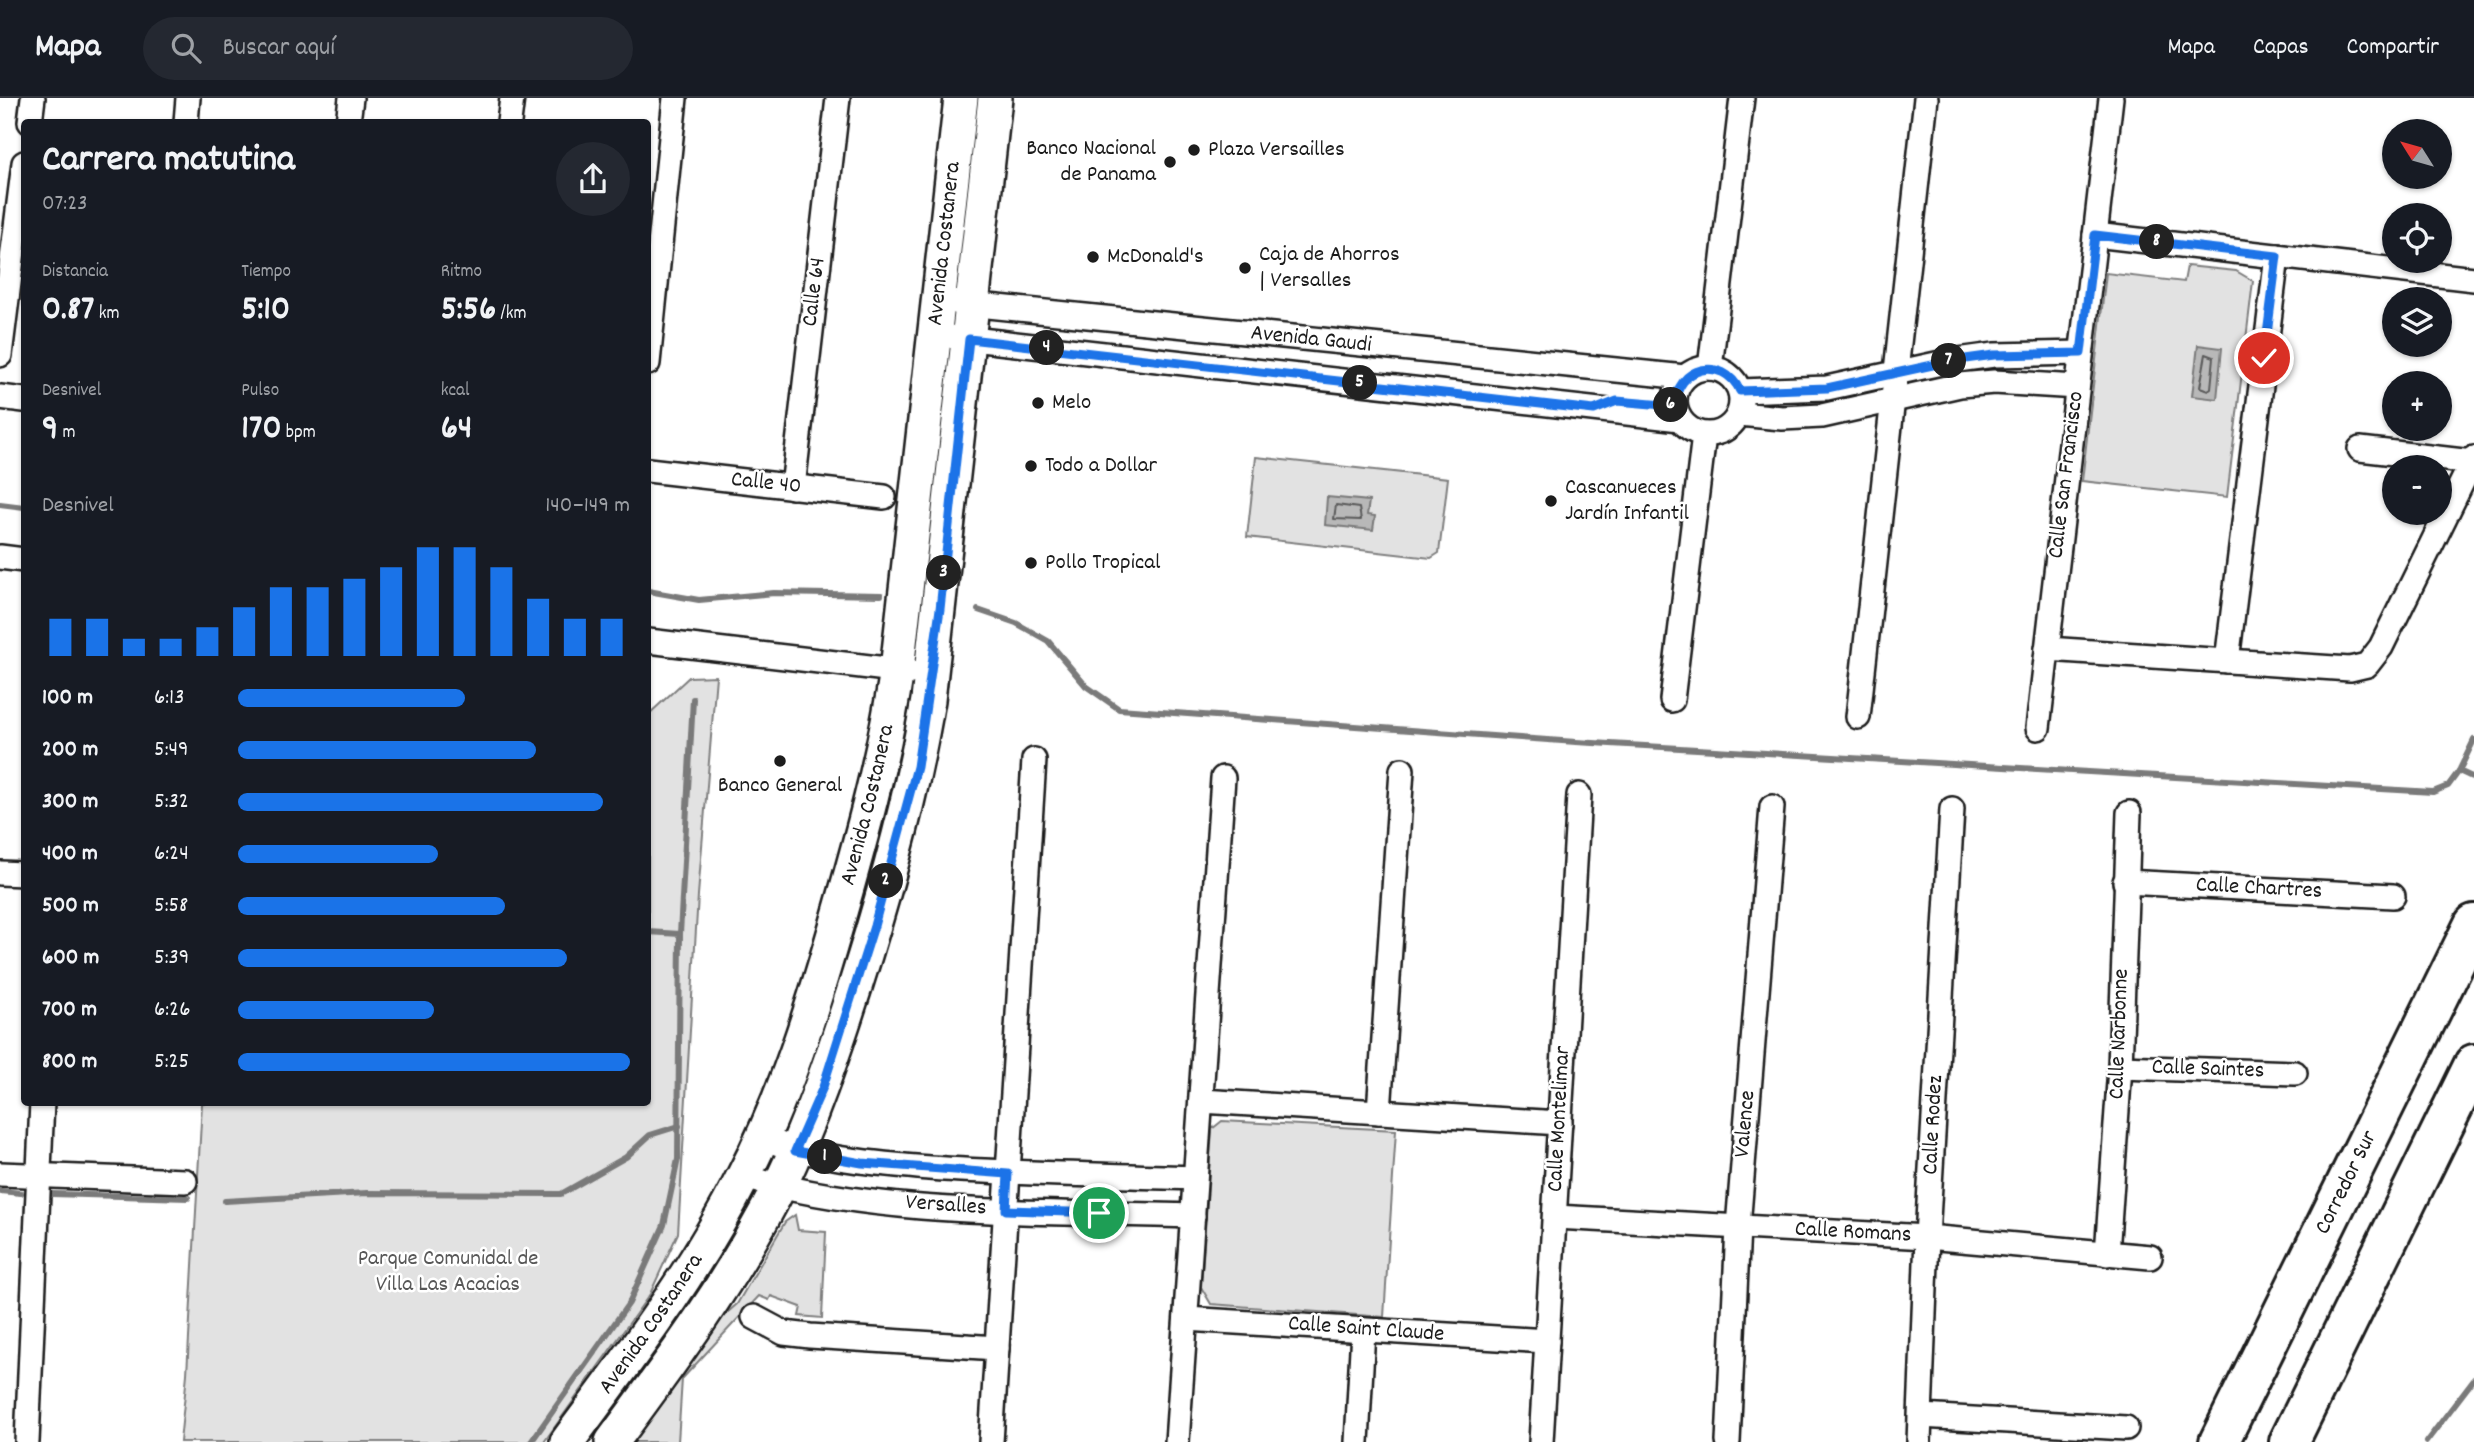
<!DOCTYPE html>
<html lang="es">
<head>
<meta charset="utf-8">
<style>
	body { margin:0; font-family:Dekko,sans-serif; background:#242831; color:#f1f3f6; height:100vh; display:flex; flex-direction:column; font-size:26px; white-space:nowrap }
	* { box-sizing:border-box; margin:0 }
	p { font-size:23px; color:#9ea1a6 }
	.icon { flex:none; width:38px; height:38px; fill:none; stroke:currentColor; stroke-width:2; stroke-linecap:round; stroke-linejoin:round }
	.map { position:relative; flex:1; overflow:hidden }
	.side { position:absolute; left:21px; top:21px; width:630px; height:987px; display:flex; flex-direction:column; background:#171b24; border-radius:7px; box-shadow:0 2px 5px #0004 }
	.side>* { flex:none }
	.needle { width:46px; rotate:307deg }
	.tools { position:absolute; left:2382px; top:21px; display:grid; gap:14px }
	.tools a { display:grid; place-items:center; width:70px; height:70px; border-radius:50%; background:#171b24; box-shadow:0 2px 5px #0004; font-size:35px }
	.pin { position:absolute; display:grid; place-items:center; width:60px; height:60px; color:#fff; margin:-30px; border:4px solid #fff; border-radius:50%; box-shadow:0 2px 7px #0007 }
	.km { position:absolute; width:35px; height:35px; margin:-18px; border-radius:50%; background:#222; color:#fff; font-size:19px; line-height:35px; text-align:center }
	.round { display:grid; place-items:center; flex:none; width:74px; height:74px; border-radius:37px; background:#242831 }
	.headline { display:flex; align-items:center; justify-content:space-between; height:119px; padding:0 21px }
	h1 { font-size:38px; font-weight:700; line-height:52px }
	.stats { display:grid; grid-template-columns:repeat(3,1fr); gap:10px; height:119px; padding:7px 21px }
	.stats div { display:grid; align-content:center }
	.stats b { font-size:35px; font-weight:700 }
	.stats small { font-size:19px; font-weight:400 }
	.stats p { font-size:19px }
	.chart { height:196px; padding:14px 21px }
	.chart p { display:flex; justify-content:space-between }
	.chart svg { width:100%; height:126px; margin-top:7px; stroke:#1a73e8; stroke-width:6 }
	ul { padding:0 21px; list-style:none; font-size:23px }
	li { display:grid; grid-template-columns:112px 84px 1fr; align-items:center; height:52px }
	li i { height:18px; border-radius:9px; background:#1a73e8 }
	header { display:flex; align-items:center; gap:42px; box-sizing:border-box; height:98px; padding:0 35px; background:#171b24; border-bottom:2px solid #363941 }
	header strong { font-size:33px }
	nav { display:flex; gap:38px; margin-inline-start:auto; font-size:24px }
	.search { width:490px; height:63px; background:#242831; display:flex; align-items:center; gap:18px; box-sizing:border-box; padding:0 24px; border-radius:38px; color:#9ea1a6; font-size:26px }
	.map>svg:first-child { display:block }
	.green { fill:#e2e2e2; stroke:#7f7f7f; stroke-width:2 }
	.water { fill:#b8b8b8; stroke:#7a7a7a; stroke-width:2 }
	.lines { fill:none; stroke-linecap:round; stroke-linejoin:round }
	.shore { stroke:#5a5a5a; stroke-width:2 }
	.stream { stroke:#7a7a7a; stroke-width:6 }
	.street-casing { stroke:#1c1c1c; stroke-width:28 }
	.secondary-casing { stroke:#1c1c1c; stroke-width:38 }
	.highway-casing { stroke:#1c1c1c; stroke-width:44 }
	.street { stroke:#fff; stroke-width:23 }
	.secondary { stroke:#fff; stroke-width:33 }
	.highway { stroke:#fff; stroke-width:38 }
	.route-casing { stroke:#fff; stroke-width:14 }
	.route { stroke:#1a73e8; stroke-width:9 }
	.poi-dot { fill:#1c1c1c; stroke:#fff; stroke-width:2.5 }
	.labels { text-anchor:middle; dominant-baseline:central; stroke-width:5; stroke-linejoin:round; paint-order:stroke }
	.poi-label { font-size:23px; fill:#1c1c1c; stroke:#fff; text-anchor:start }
	.street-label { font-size:23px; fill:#1c1c1c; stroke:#fff }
	.park-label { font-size:23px; fill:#575757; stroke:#fff }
</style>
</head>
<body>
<header>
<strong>Mapa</strong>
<div class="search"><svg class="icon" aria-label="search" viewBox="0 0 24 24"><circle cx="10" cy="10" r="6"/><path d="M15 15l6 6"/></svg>Buscar aquí</div>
<nav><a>Mapa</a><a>Capas</a><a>Compartir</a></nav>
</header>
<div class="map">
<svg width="2474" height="1344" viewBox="0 0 2474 1344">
	<rect width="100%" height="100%" fill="#fff"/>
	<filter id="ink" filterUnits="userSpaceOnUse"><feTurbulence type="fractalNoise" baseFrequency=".0143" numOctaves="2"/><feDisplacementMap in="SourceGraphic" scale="14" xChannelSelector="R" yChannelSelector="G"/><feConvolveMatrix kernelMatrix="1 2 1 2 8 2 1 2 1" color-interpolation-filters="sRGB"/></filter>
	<g filter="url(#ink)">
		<g class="green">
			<polygon points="2187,168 2236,173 2253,183 2227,399 2082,383 2106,175 2184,184"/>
			<polygon points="1256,359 1448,380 1439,455 1431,460 1247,439"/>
			<polygon points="716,578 698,797 678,1135 650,1196 544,1344 180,1344 187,1276 202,1005 648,1004 648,617 689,579"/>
			<polygon points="900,644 908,649 844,882 793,1023 788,1020"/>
			<polygon points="1222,1023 1396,1032 1384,1219 1211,1206 1201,1189 1212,1031"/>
			<polygon points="795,1117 798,1132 826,1134 822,1220 799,1218 801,1209 771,1198 769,1202 759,1198 682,1281 678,1344 627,1344 710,1230 737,1206 785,1124"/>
		</g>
		<g class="water">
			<polygon points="2198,247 2222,250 2217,301 2192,298"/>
			<polygon points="1327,399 1369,403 1367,417 1375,418 1373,432 1325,427"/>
		</g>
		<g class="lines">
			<g class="shore">
				<polygon points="2206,256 2214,259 2211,290 2208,292 2200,289"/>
				<polygon points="1336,407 1359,410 1361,422 1334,421"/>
			</g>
			<g class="stream">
				<polyline points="0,406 24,409"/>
				<polyline points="648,493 699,502 774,495 881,497"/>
				<polyline points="978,512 1016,525 1048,543 1086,588 1119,611 1576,644 2433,694 2448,688 2459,673 2474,680"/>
				<polyline points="2459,673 2474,642"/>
				<polyline points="648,834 680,836"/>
				<polyline points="0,1093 21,1095"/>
				<polyline points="52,1096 188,1100"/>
				<polyline points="225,1103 367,1095 561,1096 626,1059 650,1037 679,1028"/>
				<polyline points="531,1344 629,1205 664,1127 678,1061 680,836 693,601"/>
				<polyline points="2426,1344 2474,1281"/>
			</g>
			<g class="street-casing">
				<g id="street">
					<polyline points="30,24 33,0"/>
					<polyline points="186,24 188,0"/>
					<polyline points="348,24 351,0"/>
					<polyline points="509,24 512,0"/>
					<polyline points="2095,137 2474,181"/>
					<polyline points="959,205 1685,279"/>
					<polyline points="954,239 1680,321"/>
					<polyline points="0,257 24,65"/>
					<polyline points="648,265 675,0"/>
					<circle cx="1708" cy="303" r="33"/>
					<polyline points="1710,270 1742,0"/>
					<polyline points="1740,293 1827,290 1950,263 1994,257 2081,255"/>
					<polyline points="0,299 24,302"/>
					<polyline points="1739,316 1782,320 1822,318 1960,287 1994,284 2077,289"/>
					<polyline points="2360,351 2472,364"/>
					<polyline points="648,372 884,399"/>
					<polyline points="793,389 838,0"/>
					<polyline points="0,459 24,462"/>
					<polyline points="648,543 912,574"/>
					<polyline points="2047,551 2350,571 2367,567 2381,549 2474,360"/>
					<polyline points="2227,563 2277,158"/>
					<polyline points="1672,602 1704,337"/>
					<polyline points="1858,619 1926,0"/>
					<polyline points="2038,630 2111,0"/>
					<polyline points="0,775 24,776"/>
					<polyline points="2125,784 2393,798"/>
					<polyline points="2120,969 2295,975"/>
					<polyline points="1201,1003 1560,1025"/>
					<polyline points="1379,1014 1402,672"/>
					<path d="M762,1040c55,21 109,25 167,30 89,6 177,7 266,10"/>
					<polyline points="0,1076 185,1083"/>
					<path d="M744,1079c144,41 300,34 449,39"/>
					<polyline points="1555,1119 1927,1139 2150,1159"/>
					<polyline points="2107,1156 2120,969 2129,715"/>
					<polyline points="754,1219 784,1235 810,1238 997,1250"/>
					<polyline points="1186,1221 1547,1243"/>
					<polyline points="1921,1318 2126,1330"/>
					<polyline points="27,1344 42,1004"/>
					<polyline points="991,1344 1034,662"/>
					<polyline points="1177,1344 1223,680"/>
					<polyline points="1357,1344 1363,1232"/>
					<polyline points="1541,1344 1579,697"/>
					<polyline points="1728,1344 1738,1129 1772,709"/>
					<polyline points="1919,1344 1927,1139 1952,711"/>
				</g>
			</g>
			<g class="secondary-casing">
				<g id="secondary">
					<path id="s1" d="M567,1344c63,-85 128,-170 176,-265 42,-80 69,-167 94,-254 24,-84 47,-166 60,-253l64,-572"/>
					<path d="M612,1344c61,-82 122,-165 168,-257 31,-64 53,-130 75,-198 30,-94 57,-190 73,-287l67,-602"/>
				</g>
			</g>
			<g class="highway-casing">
				<g id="highway">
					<path id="s2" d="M2219,1344l255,-518"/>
					<polyline points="2289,1344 2474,966"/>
				</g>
			</g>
			<use href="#street" class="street"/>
			<use href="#secondary" class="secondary"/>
			<use href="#highway" class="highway"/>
		</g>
	</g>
	<g class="lines" filter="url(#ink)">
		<g class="route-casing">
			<path id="route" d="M1099,1115l-93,-3 2,-36 -146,-11 -67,-12 28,-64 51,-161 43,-159 23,-158 29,-270 625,71 23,-9 58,5c1,-40 48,-51 65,-15l87,-3 124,-27 43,-6 87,-2 14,-118 182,21 -13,102"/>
		</g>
		<use href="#route" class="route"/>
	</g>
	<g class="poi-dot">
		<circle cx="1194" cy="52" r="7"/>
		<circle cx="1170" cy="64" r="7"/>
		<circle cx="1093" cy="159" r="7"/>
		<circle cx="1245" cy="170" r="7"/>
		<circle cx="1038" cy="305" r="7"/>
		<circle cx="1031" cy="368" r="7"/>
		<circle cx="1551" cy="403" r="7"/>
		<circle cx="1031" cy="465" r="7"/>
		<circle cx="780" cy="663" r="7"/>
	</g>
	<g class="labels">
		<g class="poi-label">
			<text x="1156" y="51" text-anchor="end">Banco Nacional<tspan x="1156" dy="26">de Panama</tspan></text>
			<text x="1208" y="52">Plaza Versailles</text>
			<text x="1259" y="157">Caja de Ahorros<tspan x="1259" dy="26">| Versalles</tspan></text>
			<text x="1107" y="159">McDonald's</text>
			<text x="1052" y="305">Melo</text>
			<text x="1045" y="368">Todo a Dollar</text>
			<text x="1565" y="390">Cascanueces<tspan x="1565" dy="26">Jardín Infantil</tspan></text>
			<text x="1045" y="465">Pollo Tropical</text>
			<text x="780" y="688" text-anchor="middle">Banco General</text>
		</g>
		<g class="street-label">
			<text stroke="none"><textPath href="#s1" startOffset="1279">Avenida Costanera</textPath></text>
			<text transform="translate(815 194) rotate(-83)">Calle 64</text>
			<text transform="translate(1311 242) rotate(6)">Avenida Gaudi</text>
			<text transform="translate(2067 377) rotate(-83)">Calle San Francisco</text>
			<text transform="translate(766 386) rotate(6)">Calle 40</text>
			<text stroke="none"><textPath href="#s1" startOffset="712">Avenida Costanera</textPath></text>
			<text transform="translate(2259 791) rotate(3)">Calle Chartres</text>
			<text transform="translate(2120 936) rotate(-88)">Calle Narbonne</text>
			<text transform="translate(2208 972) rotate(2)">Calle Saintes</text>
			<text transform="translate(1560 1021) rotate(-87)">Calle Montelimar</text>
			<text transform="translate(1746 1026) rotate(-85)">Valence</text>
			<text transform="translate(1934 1027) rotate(-87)">Calle Rodez</text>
			<text stroke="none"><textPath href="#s2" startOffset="289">Corredor Sur</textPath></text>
			<text transform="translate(946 1108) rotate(4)">Versalles</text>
			<text transform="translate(1853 1135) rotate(3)">Calle Romans</text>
			<text stroke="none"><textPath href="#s1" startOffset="145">Avenida Costanera</textPath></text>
			<text transform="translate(1366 1232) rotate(4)">Calle Saint Claude</text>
		</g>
		<g class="park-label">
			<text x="448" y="1161">Parque Comunidal de<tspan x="448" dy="26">Villa Las Acacias</tspan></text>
		</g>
	</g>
</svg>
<div class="tools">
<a><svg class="needle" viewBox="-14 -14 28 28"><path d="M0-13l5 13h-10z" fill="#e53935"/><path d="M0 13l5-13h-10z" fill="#9ea1a6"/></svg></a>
<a><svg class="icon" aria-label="locate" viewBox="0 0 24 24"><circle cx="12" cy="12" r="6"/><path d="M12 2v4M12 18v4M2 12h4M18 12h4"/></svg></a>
<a><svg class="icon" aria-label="layers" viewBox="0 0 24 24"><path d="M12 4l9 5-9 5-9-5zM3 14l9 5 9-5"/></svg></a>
<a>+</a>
<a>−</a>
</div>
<div class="pin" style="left:1099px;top:1115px;background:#1e9e55"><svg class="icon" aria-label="arrive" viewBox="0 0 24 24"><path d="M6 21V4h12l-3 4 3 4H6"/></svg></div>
<div class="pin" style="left:2264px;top:260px;background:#d93025"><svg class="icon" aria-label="check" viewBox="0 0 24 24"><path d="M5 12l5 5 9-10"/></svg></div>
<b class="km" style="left:825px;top:1059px">1</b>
<b class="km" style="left:886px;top:783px">2</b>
<b class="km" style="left:944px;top:475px">3</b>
<b class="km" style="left:1047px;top:250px">4</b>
<b class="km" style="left:1360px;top:285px">5</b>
<b class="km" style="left:1671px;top:307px">6</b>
<b class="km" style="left:1949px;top:263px">7</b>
<b class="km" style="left:2157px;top:144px">8</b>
<section class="side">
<div class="headline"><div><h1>Carrera matutina</h1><p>07:23</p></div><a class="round"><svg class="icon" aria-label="share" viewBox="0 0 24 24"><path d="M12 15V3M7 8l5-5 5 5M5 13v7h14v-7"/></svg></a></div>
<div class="stats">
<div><p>Distancia</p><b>0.87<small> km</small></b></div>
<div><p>Tiempo</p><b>5:10</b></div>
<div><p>Ritmo</p><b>5:56<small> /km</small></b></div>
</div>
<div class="stats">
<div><p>Desnivel</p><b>9<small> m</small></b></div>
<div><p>Pulso</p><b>170<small> bpm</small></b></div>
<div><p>kcal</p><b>64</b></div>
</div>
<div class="chart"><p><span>Desnivel</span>140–149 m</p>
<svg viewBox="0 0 160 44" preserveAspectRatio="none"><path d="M5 44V31M15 44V31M25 44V38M35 44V38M45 44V34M55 44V27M65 44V20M75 44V20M85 44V17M95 44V13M105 44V6M115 44V6M125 44V13M135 44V24M145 44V31M155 44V31"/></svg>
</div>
<ul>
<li><b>100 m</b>6:13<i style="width:58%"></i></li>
<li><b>200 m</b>5:49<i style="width:76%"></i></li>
<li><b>300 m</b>5:32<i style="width:93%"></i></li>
<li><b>400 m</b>6:24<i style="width:51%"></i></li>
<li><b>500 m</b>5:58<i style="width:68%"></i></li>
<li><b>600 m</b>5:39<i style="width:84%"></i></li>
<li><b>700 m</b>6:26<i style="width:50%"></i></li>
<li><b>800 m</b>5:25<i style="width:100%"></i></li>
</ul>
</section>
</div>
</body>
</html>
